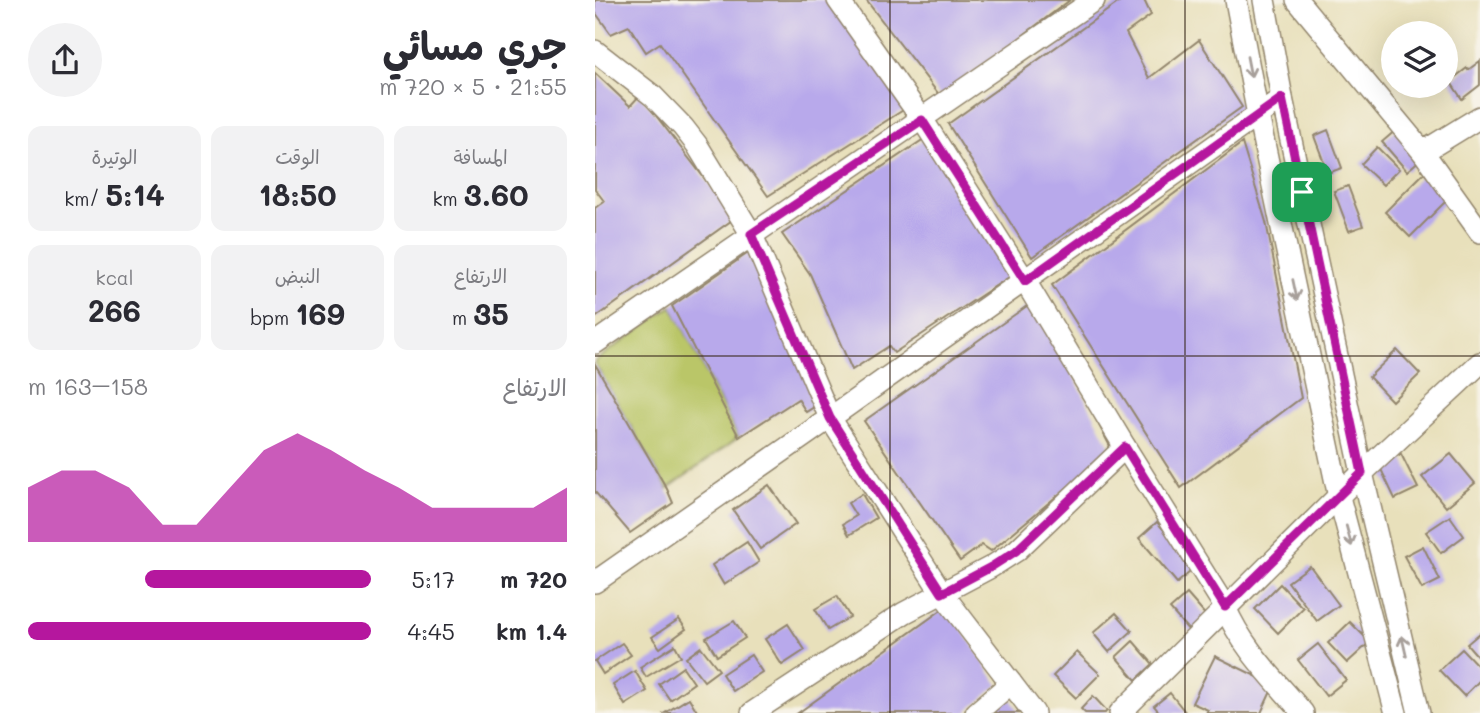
<!DOCTYPE html>
<html lang="ar">
<head>
<meta charset="utf-8">
<style>
	body { margin:0; font-family:Mali,"Playpen Sans Arabic",sans-serif; background:#f2f2f3; color:#2b2b33; direction:rtl; height:100vh; display:flex; flex-direction:column; font-size:26px; white-space:nowrap }
	* { box-sizing:border-box; margin:0 }
	p { font-size:23px; color:#7c7c81 }
	.icon { flex:none; width:38px; height:38px; fill:none; stroke:currentColor; stroke-width:2; stroke-linecap:round; stroke-linejoin:round }
	.map { position:relative; flex:1; overflow:hidden; direction:ltr }
	.drawer { display:flex; flex-direction:column; background:#fff; width:595px }
	.drawer>* { flex:none }
	.controls { position:absolute; left:786px; top:21px; display:grid; gap:14px }
	.controls a { display:grid; place-items:center; width:77px; height:77px; border-radius:50%; background:#fff; box-shadow:0 7px 28px #0002; font-size:35px }
	.pin { position:absolute; display:grid; place-items:center; width:60px; height:60px; color:#fff; margin:-30px; border-radius:14px; box-shadow:0 4px 10px #0006 }
	.round { display:grid; place-items:center; flex:none; width:74px; height:74px; border-radius:37px; background:#f2f2f3 }
	.overview { display:flex; align-items:center; justify-content:space-between; height:119px; padding:0 28px }
	h1 { font-size:38px; font-weight:700; line-height:52px }
	.stats { display:grid; grid-template-columns:repeat(3,1fr); gap:10px; height:119px; padding:7px 28px }
	.stats div { display:grid; align-content:center; border-radius:14px; background:#f2f2f3; text-align:center }
	.stats b { font-size:30px; font-weight:700 }
	.stats small { font-size:19px; font-weight:400 }
	.stats p { font-size:19px }
	.chart { height:196px; padding:14px 28px }
	.chart p { display:flex; justify-content:space-between }
	.chart svg { width:100%; height:126px; margin-top:7px; fill:#b5179e; opacity:.7 }
	ul { padding:0 28px; list-style:none; font-size:23px }
	li { display:grid; grid-template-columns:112px 84px 1fr; align-items:center; height:52px }
	li i { height:18px; border-radius:9px; background:#b5179e }
	main { display:flex; flex:1; min-height:0 }
	.map>svg:first-child { display:block }
	.green { fill:#bac668; stroke:#7a7843; stroke-width:2 }
	.building { fill:#b8a9eb }
	.lines { fill:none; stroke-linecap:round; stroke-linejoin:round }
	.minor-casing { stroke:#92856c; stroke-width:24 }
	.minor { stroke:#fff; stroke-width:21 }
	.oneway { stroke:#a79f9a }
	.route-casing { stroke:#fff; stroke-width:14 }
	.route { stroke:#b5179e; stroke-width:9 }
	.grid { fill:none; stroke:#3b2a1e; stroke-width:2; stroke-opacity:0.55 }
</style>
</head>
<body>
<main>
<div class="map">
<svg width="885" height="713" viewBox="0 0 885 713">
	<rect width="100%" height="100%" fill="#f7f3e8"/>
	<filter id="ink" filterUnits="userSpaceOnUse"><feTurbulence type="fractalNoise" baseFrequency=".0143" numOctaves="2"/><feDisplacementMap in="SourceGraphic" scale="14" xChannelSelector="R" yChannelSelector="G"/><feConvolveMatrix kernelMatrix="1 2 1 2 8 2 1 2 1" color-interpolation-filters="sRGB"/></filter>
	<filter id="wash" filterUnits="userSpaceOnUse"><feTurbulence type="fractalNoise" baseFrequency=".00686" numOctaves="4" result="noise"/><feDisplacementMap in="SourceGraphic" scale="28" xChannelSelector="R" yChannelSelector="G"/><feGaussianBlur stdDeviation="1.57" result="paint"/><feColorMatrix in="noise" values="0 0 0 0 0 0 0 0 0 0 0 0 0 0 0 0 0 1.4 0 .05"/><feComposite in="paint" operator="in"/></filter>
	<g filter="url(#wash)">
		<rect width="100%" height="100%" fill="#e8e0bb"/>
		<polygon class="green" points="77,306 144,437 72,489 0,364 0,361"/>
		<g id="blocks">
			<g class="building">
				<polygon points="0,0 236,0 313,107 173,196 65,43 51,52 34,26 16,34 0,12"/>
				<polygon points="271,0 475,0 346,97"/>
				<polygon points="527,0 549,0 556,15 531,33 554,78 604,40 647,107 437,257 353,124"/>
				<polygon points="885,61 885,85 867,99 855,81 872,68 873,70"/>
				<polygon points="0,73 35,106 45,95 140,218 0,318 0,208 9,201 0,189"/>
				<polygon points="733,130 747,168 733,173 719,136"/>
				<polygon points="801,130 826,159 812,171 787,142"/>
				<polygon points="332,137 420,273 299,353 294,346 257,370 215,274 187,234"/>
				<polygon points="647,143 671,222 706,398 586,488 457,285"/>
				<polygon points="782,147 804,169 788,185 766,164"/>
				<polygon points="829,173 854,198 815,237 790,212"/>
				<polygon points="753,186 768,226 754,231 739,191"/>
				<polygon points="159,249 222,405 211,412 203,399 144,437 77,306"/>
				<polygon points="439,301 517,450 396,551 387,545 365,561 269,421"/>
				<polygon points="802,350 825,374 797,401 774,377"/>
				<polygon points="0,364 72,489 78,503 35,533 0,492"/>
				<polygon points="806,454 823,488 800,499 784,465"/>
				<polygon points="856,454 880,483 851,507 827,477"/>
				<polygon points="174,485 201,524 165,549 138,510"/>
				<polygon points="267,494 281,518 254,535 248,524 261,516 253,503"/>
				<polygon points="855,516 869,536 846,553 831,532"/>
				<polygon points="562,522 601,567 582,583 544,538"/>
				<polygon points="152,542 164,562 129,585 117,565"/>
				<polygon points="828,546 845,580 827,589 809,556"/>
				<polygon points="715,566 744,605 722,621 693,582"/>
				<polygon points="685,584 708,608 683,633 660,609"/>
				<polygon points="592,594 613,618 596,633 575,609"/>
				<polygon points="242,596 255,617 233,630 220,609"/>
				<polygon points="352,606 403,685 370,713 203,713"/>
				<polygon points="521,613 537,631 514,652 498,633"/>
				<polygon points="84,619 91,629 65,648 57,637"/>
				<polygon points="139,621 150,638 122,656 111,638"/>
				<polygon points="755,622 775,642 752,663 733,643"/>
				<polygon points="193,624 210,650 187,665 170,639"/>
				<polygon points="885,633 885,659 872,644"/>
				<polygon points="538,641 558,664 541,680 521,657"/>
				<polygon points="27,643 36,655 8,674 0,661"/>
				<polygon points="723,644 751,680 731,696 703,660"/>
				<polygon points="80,645 86,656 51,677 45,667"/>
				<polygon points="106,647 124,670 109,681 91,658"/>
				<polygon points="867,649 885,668 885,680 869,696 844,670"/>
				<polygon points="482,652 505,674 481,698 458,676"/>
				<polygon points="156,655 167,672 138,691 127,674"/>
				<polygon points="620,656 679,685 666,713 611,713 613,710 597,703"/>
				<polygon points="88,667 99,683 75,700 64,684"/>
				<polygon points="40,671 52,691 30,705 18,685"/>
				<polygon points="575,693 591,713 565,713 559,706"/>
				<polygon points="413,695 425,713 392,713"/>
				<polygon points="498,696 512,711 510,713 490,713 486,709"/>
				<polygon points="94,698 103,713 70,713"/>
			</g>
		</g>
	</g>
	<g filter="url(#ink)">
		<use href="#blocks" fill-opacity="0" stroke="#92856c" stroke-width="2"/>
		<g class="lines">
			<g class="minor-casing">
				<g id="minor">
					<path d="M243,0l84,119 103,162 100,166 100,160c17,41 50,73 78,106"/>
					<polyline points="641,0 663,115 744,497 801,713"/>
					<polyline points="669,0 687,98 767,473 824,713"/>
					<polyline points="702,0 828,152 885,232"/>
					<polyline points="0,51 58,96 88,127 102,145 157,235 235,418 347,593 439,713"/>
					<polyline points="828,152 885,117"/>
					<polyline points="0,343 499,0"/>
					<polyline points="0,582 235,418 687,98"/>
					<polyline points="157,713 309,613 396,567 421,551 530,447"/>
					<polyline points="381,713 416,683"/>
					<polyline points="525,713 767,473 885,363"/>
				</g>
			</g>
			<use href="#minor" class="minor"/>
		</g>
		<defs><path id="oneway-shaft" d="M-6 0H5M1.5-3L5.5 0L1.5 3" fill="none" stroke-width="1.6" stroke-linecap="round" stroke-linejoin="round" transform="scale(1.75)"/></defs>
		<g class="oneway">
			<use href="#oneway-shaft" transform="translate(654 67) rotate(79)"/>
			<use href="#oneway-shaft" transform="translate(700 290) rotate(78)"/>
			<use href="#oneway-shaft" transform="translate(754 536) rotate(75)"/>
			<use href="#oneway-shaft" transform="translate(809 646) rotate(-103)"/>
		</g>
	</g>
	<g class="lines" filter="url(#ink)">
		<g class="route-casing">
			<polygon id="route" points="687,98 767,473 630,607 530,447 421,551 396,567 347,593 235,418 156,234 327,120 430,281"/>
		</g>
		<use href="#route" class="route"/>
	</g>
	<path class="grid" d="M295,0v713M590,0v713M0,356h885"/>
</svg>
<div class="controls">
<a><svg class="icon" aria-label="layers" viewBox="0 0 24 24"><path d="M12 4l9 5-9 5-9-5zM3 14l9 5 9-5"/></svg></a>
</div>
<div class="pin" style="left:707px;top:192px;background:#1e9e55"><svg class="icon" aria-label="arrive" viewBox="0 0 24 24"><path d="M6 21V4h12l-3 4 3 4H6"/></svg></div>
</div>
<section class="drawer">
<div class="overview"><div><h1>جري مسائي</h1><p>21:55 · 5 × 720 m</p></div><a class="round"><svg class="icon" aria-label="share" viewBox="0 0 24 24"><path d="M12 15V3M7 8l5-5 5 5M5 13v7h14v-7"/></svg></a></div>
<div class="stats">
<div><p>المسافة</p><b>3.60<small> km</small></b></div>
<div><p>الوقت</p><b>18:50</b></div>
<div><p>الوتيرة</p><b>5:14<small> /km</small></b></div>
</div>
<div class="stats">
<div><p>الارتفاع</p><b>35<small> m</small></b></div>
<div><p>النبض</p><b>169<small> bpm</small></b></div>
<div><p>kcal</p><b>266</b></div>
</div>
<div class="chart"><p><span>الارتفاع</span>158–163 m</p>
<svg viewBox="0 0 160 44" preserveAspectRatio="none"><path d="M0 44V25L10 19L20 19L30 25L40 38L50 38L60 25L70 12L80 6L90 12L100 19L110 25L120 32L130 32L140 32L150 32L160 25V44z"/></svg>
</div>
<ul>
<li><b>720 m</b>5:17<i style="width:66%"></i></li>
<li><b>1.4 km</b>4:45<i style="width:100%"></i></li>
</ul>
</section>
</main>
</body>
</html>
